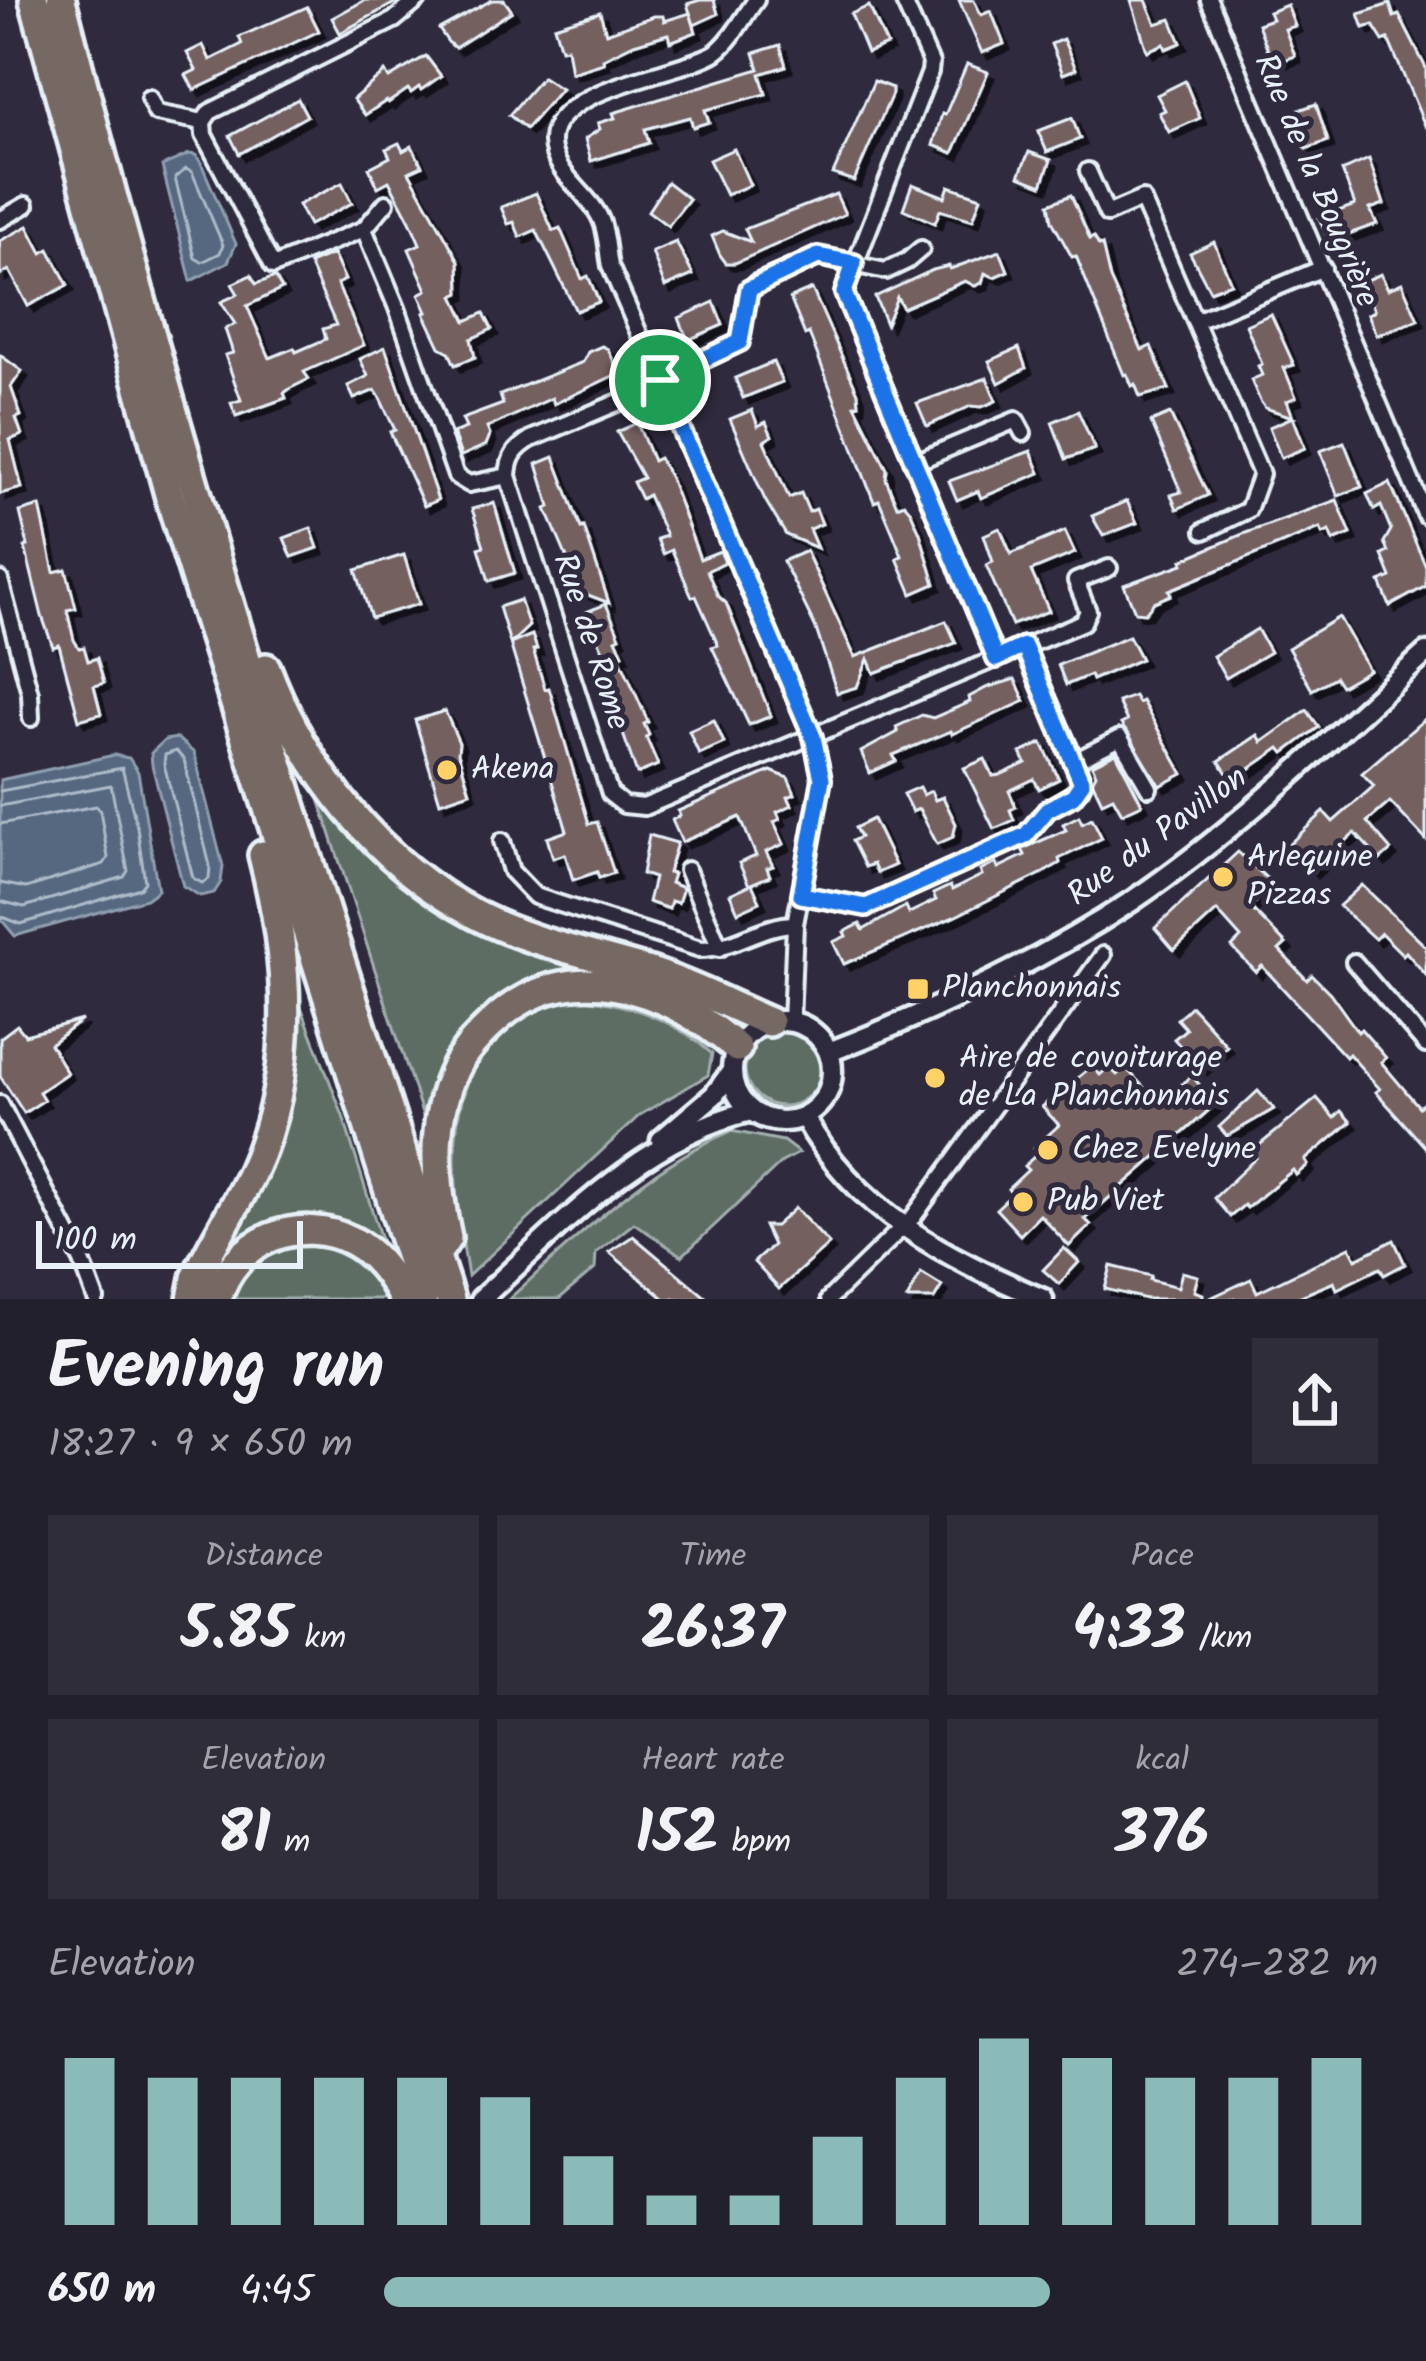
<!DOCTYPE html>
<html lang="en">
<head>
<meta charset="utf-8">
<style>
	body { margin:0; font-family:Kalam,sans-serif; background:#2f2d3a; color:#f1f3f6; height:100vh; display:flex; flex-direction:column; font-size:45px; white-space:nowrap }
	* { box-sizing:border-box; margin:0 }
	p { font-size:39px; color:#a3a3aa }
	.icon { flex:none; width:66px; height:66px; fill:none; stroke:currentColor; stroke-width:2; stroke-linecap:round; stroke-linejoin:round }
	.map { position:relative; height:1299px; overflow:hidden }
	.details { display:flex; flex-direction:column; background:#23202e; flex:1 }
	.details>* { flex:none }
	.scale { position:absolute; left:36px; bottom:30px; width:267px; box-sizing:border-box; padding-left:12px; border:6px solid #e8f1f8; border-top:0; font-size:33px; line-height:42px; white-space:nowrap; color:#e8f1f8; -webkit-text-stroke:9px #2f2a3d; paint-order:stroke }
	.pin { position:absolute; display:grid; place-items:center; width:102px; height:102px; color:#fff; margin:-51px; border:6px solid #fff; border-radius:50%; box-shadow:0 3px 12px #0007 }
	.round { display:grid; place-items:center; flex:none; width:126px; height:126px; border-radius:0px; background:#2f2d3a }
	.summary { display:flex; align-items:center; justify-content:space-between; height:204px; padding:0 48px }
	h1 { font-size:66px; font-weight:700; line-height:90px }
	.stats { display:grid; grid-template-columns:repeat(3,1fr); gap:18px; height:204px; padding:12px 48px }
	.stats div { display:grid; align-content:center; border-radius:0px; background:#2f2d3a; text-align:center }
	.stats b { font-size:60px; font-weight:700 }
	.stats small { font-size:33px; font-weight:400 }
	.stats p { font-size:33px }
	.chart { height:336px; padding:24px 48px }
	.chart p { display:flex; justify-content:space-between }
	.chart svg { width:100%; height:216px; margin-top:12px; stroke:#8bbbb9; stroke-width:6 }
	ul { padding:0 48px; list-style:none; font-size:39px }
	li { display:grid; grid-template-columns:192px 144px 1fr; align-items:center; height:90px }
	li i { height:30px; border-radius:15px; background:#8bbbb9 }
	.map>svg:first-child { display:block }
	.green { fill:#5d6d64; stroke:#a2afae; stroke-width:3 }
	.water { fill:#546880; stroke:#8f9fb0; stroke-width:3 }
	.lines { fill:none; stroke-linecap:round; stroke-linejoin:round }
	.shore { stroke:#adbac8; stroke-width:3 }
	.building { fill:#746060; stroke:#e8f1f8; stroke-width:3; filter:url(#shadow) }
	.minor-casing { stroke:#e8f1f8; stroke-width:22 }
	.tertiary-casing { stroke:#e8f1f8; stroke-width:27 }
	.motorway-casing { stroke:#e8f1f8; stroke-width:36 }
	.minor { stroke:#2f2a3d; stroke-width:14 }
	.tertiary { stroke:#2f2a3d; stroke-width:18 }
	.motorway { stroke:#766964; stroke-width:27 }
	.route-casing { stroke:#fff; stroke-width:24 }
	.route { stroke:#1a73e8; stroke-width:15 }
	.poi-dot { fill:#ffd166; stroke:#2f2a3d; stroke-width:4.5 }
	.labels { text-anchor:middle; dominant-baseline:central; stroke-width:10; stroke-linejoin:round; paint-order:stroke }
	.street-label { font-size:33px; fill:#e8f1f8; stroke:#2f2a3d }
	.poi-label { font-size:33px; fill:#e8f1f8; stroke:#2f2a3d; text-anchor:start }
</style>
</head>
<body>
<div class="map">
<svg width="1426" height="1299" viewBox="0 0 1426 1299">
	<defs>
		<filter id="shadow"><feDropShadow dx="6" dy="6" stdDeviation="0" flood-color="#0009"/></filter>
	</defs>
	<rect width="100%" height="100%" fill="#2f2a3d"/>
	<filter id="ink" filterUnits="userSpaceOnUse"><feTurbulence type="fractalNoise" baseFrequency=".00833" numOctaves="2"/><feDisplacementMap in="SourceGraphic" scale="24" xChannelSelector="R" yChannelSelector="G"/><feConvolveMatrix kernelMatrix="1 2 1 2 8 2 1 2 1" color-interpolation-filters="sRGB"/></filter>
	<g filter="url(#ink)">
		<g class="green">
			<polygon points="316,790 354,836 422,894 592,970 550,978 450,1054 435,1077 422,1113"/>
			<path d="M292,983l51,133 41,133c-51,-43 -99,-42 -152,-4l-3,-2 32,-59 20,-66z"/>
			<path d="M569,998c53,3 103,19 143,56l-4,21 -68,40 -172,161c-19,-112 -37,-237 101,-278z"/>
			<circle cx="783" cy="1068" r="38"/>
			<path d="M731,1131l52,10 16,12 -17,9 -100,94 -48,-33 -38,30 -1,16 -36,30h-50c68,-61 137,-132 222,-168z"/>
			<path d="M301,1245c42,1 63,23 88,54h-158c12,-32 36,-51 70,-54z"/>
		</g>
		<g class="water">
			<polygon points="189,154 196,155 201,163 236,244 228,262 191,281 162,166"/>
			<polygon points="177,738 194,753 223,866 221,882 214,893 200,896 183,886 152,765 151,753 165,740"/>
			<polygon points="114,755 129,758 138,772 158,890 146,899 15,936 0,918 0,780"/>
		</g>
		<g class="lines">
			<g class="shore">
				<polygon points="186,169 192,172 223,245 220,253 202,262 195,258 175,178"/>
				<polygon points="176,751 184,760 210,866 209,879 202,883 193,878 164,764 165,755"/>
				<polyline points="0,791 122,768 137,827 145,882 140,888 21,924 0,916"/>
				<polyline points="0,806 111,785 128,871 124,877 24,907 0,901"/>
				<polyline points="0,824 96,806 100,810 108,858 104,864 26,888 0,883"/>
			</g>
		</g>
		<g class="building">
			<polygon points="365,0 400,0 340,33 332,18"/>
			<polygon points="492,0 504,0 512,11 455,48 448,42 439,29"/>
			<polygon points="700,0 714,0 718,14 694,25 687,4"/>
			<polygon points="959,0 974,0 981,15 991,11 1004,44 982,53"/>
			<polygon points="1131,0 1146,0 1156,24 1171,19 1181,43 1166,49 1164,44 1147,51"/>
			<polygon points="1390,4 1394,17 1399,15 1426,68 1426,128 1388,39 1383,41 1373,25 1364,28 1359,14"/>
			<polygon points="1287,5 1295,26 1285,29 1295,56 1273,64 1258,24 1272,19 1269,12"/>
			<polygon points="869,6 887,45 867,53 851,14"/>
			<polygon points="307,7 319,31 194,90 186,75 196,70 187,53 203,45 210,60 242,44 239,37"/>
			<polygon points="600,12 606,33 654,16 663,16 664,21 690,13 696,32 670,42 668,34 634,44 603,59 604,63 571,73 567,48 561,49 554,26"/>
			<polygon points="1063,39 1076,69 1063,74 1051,44"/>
			<polygon points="780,45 786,66 760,74 766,94 705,110 709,122 693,127 690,117 645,129 649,143 591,161 585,139 600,129 598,123 615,118 613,113 759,69 754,53"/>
			<polygon points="426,56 441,76 421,90 419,87 411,93 408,89 388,103 386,101 365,115 353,99 385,72 389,78"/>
			<polygon points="967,64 988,72 953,153 933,145 942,114 945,115"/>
			<polygon points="542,77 561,89 526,129 509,115"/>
			<polygon points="874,81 892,88 892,94 854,181 833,174"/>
			<polygon points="1185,81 1200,118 1169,132 1159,113 1165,110 1157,95"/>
			<polygon points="298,99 307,116 239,154 230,136"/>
			<polygon points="1316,104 1328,141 1306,149 1293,112"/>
			<polygon points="1072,118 1080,139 1047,152 1038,131"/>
			<polygon points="399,143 403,151 412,146 422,166 409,172 459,261 460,293 454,296 466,321 484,313 492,329 471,339 475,357 455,365 449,352 440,347 424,313 427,312 419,294 427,290 409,249 420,244 410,221 389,181 378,187 369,168 390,157 386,149"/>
			<polygon points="734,149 750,185 726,195 709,160"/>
			<polygon points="1029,152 1051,160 1042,185 1019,176"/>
			<polygon points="1369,159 1384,204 1370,209 1377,224 1329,241 1319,218 1355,205 1342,171"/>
			<polygon points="667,182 689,199 668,226 648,211"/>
			<polygon points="342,183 352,203 309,225 298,205"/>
			<polygon points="912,184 945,197 949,186 981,197 973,220 940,210 935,223 903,209"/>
			<polygon points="536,193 553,231 560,228 582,279 588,276 599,302 576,311 536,230 520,237 514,222 508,224 501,207"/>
			<polygon points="836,194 845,214 735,263 726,263 720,255 712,236 723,231 751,242 745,229"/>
			<polygon points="1071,195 1090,239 1094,237 1099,246 1102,245 1110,279 1142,350 1151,346 1169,389 1140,397 1135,384 1132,386 1127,374 1124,375 1076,256 1072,257 1052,221 1049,204"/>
			<polygon points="28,226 42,253 49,249 68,285 28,306 9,270 0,275 0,241"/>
			<polygon points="676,242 693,275 665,287 652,252"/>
			<polygon points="1214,242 1231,283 1210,291 1190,253"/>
			<polygon points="1000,251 1008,271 994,277 985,273 982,283 975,286 965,281 903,308 897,297 886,324 875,297 933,270 949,266 950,269"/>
			<polygon points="333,254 345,280 337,284 364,345 304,372 309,379 291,388 284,393 286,398 236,416 231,403 241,400 225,355 233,353 225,329 235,324 221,302 238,294 232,284 251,275 256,284 275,277 282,289 247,306 270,358 294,348 296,352 326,339 323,329 336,325 309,264"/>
			<polygon points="1381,274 1388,289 1402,283 1418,320 1377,335 1368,314 1375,311 1362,282"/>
			<polygon points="812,289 858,393 859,404 855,405 887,469 886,479 897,506 904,503 910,510 920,533 935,584 912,594 897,558 902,556 892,531 879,500 874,502 809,333 805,335 790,298"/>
			<polygon points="714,302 723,325 688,340 679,318"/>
			<polygon points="1271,314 1294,365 1284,368 1296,397 1287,401 1305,448 1281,458 1269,427 1293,417 1265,408 1260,401 1251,380 1262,375 1258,366 1262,364 1246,325"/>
			<polygon points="602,346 608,349 619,373 554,404 552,398 487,428 490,435 486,445 461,456 453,433 466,428 462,419 503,404 500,395 583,362 588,352"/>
			<polygon points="385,347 438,500 424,506 390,432 395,430 379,396 375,390 354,399 348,386 368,376 360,359"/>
			<polygon points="1019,348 1026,368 999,383 989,361"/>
			<polygon points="0,355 22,371 11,387 21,416 16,418 22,435 10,440 22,488 0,494"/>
			<polygon points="773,362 782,382 743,398 735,378"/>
			<polygon points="987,378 996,401 982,407 971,406 927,426 917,403"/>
			<polygon points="752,410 758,426 766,422 772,436 764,441 789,498 801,493 809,512 816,509 822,524 809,529 817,548 786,535 765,500 730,419"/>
			<polygon points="1078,411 1095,449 1066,459 1052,422"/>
			<polygon points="1170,414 1208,495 1177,509 1171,495 1181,492 1151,422"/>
			<polygon points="637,423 653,461 659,458 671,480 700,559 720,551 725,562 707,571 718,596 726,603 771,716 749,725 712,647 718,645 696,596 692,597 672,550 663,554 657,539 666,536 648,495 641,499 633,482 643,478 617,432"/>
			<polygon points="1344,442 1362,487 1338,496 1320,451"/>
			<polygon points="1031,451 1040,473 981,498 978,491 957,500 949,481"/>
			<polygon points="554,457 581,528 584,527 609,603 575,590 570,577 570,565 546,509 550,507 537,464"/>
			<polygon points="1390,483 1426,567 1426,586 1390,606 1380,582 1391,577 1382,555 1388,552 1384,542 1391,530 1381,506 1374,510 1367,494"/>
			<polygon points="1337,500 1351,534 1333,541 1329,531 1323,534 1320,528 1169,590 1171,595 1154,602 1145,613 1135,612 1124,585 1183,564 1182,560 1243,534"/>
			<polygon points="1127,501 1137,523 1103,536 1092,516"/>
			<polygon points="494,503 515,573 489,581 479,548 484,546 472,509"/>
			<polygon points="40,506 54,572 66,569 76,608 67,610 74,640 79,648 84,647 88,661 97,658 104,683 94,686 101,714 79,720 59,645 53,647 42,616 25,547 28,546 20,512"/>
			<polygon points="311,528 318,548 292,557 284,538"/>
			<polygon points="1000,528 1011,554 1065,531 1075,553 1031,571 1049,611 1012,625 986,565 993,562 984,535"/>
			<polygon points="806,551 855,657 946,621 956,643 874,673 868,659 857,687 837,693 815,626 783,561"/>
			<polygon points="404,555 419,604 371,618 356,570"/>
			<polygon points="520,600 529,626 510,644 532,635 537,649 533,650 545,689 549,688 589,824 597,822 614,873 599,878 597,872 573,880 565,854 553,858 547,838 567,831 499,607"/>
			<polygon points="606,604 620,637 616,639 623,654 619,656 648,722 644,724 649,735 646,737 658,765 637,774 596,656 604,653 586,612"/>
			<polygon points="1339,617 1369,670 1341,686 1335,677 1312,690 1288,648"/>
			<polygon points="1257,629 1270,652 1226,678 1213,656"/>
			<polygon points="1129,636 1141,659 1092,680 1090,675 1066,685 1058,665"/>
			<polygon points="1015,679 1025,701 952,734 951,731 893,755 896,761 870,773 861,752 898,732 896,727 922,715 933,718 970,702 969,697 986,688"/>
			<polygon points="1134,696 1138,703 1142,701 1183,774 1160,786 1121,724 1127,721 1118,702"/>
			<polygon points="1307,710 1319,727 1284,753 1280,748 1232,781 1219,761 1258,735 1262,742"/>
			<polygon points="445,711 459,743 458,753 470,792 440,802 415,720"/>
			<polygon points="1426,718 1426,840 1390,802 1367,822 1391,850 1380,860 1355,833 1311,872 1287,846 1324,812 1333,822 1374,786 1362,773"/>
			<polygon points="714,720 724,743 699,754 689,731"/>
			<polygon points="1042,743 1059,779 1039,789 1034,779 1009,791 1016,807 1010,810 1014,820 994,829 964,768 985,759 993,776 1000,775 1026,763 1021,753"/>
			<polygon points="1116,753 1142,804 1122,813 1113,797 1102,802 1092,781 1096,774 1092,765"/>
			<polygon points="771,771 788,778 795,794 788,797 792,805 777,812 780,819 774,822 784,844 766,852 773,866 767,868 770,876 749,885 739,863 756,856 740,817 682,842 672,820 680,816 678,811"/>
			<polygon points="919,787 923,795 931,791 935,800 943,797 956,824 953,837 937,844 919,809 912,812 903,794"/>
			<polygon points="1079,816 1082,823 1092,818 1102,838 1059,859 1060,863 1043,873 954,917 844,964 833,942 846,936 844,932 860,924 863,930 906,906 909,913 936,900 933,894 950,886 952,890 982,875 980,871 996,863 998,868 1025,855 1022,849 1066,830 1063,824"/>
			<polygon points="873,819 895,865 877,873 873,864 865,867 852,841 860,837 855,828"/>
			<polygon points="649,835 677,843 668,873 673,874 670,883 683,888 678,903 671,901 669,909 648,902 654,878 642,874"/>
			<polygon points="1238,852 1274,885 1250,907 1286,944 1279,950 1307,980 1312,975 1330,993 1358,1032 1361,1029 1386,1058 1381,1062 1419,1107 1426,1101 1426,1148 1376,1092 1380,1089 1349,1054 1346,1057 1262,966 1256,972 1232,947 1241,938 1217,911 1174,950 1155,928"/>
			<polygon points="752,884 760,902 738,912 730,894"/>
			<polygon points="1362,885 1426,947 1426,975 1406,952 1403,955 1381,933 1375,939 1339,906"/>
			<polygon points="1191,1006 1227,1046 1201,1069 1174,1039 1186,1029 1177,1019"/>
			<polygon points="82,1020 50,1044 67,1073 39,1092 44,1100 24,1113 0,1076 0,1038 17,1025 25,1035"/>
			<polygon points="1092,1066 1100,1075 1109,1067 1117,1075 1125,1067 1158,1103 1192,1076 1216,1104 1085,1219 1091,1225 1069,1246 1040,1215 1020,1235 996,1209 1012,1194 1008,1189 1028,1170 1024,1166 1038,1153 1034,1148 1059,1125 1042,1107"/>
			<polygon points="1258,1091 1274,1109 1227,1136 1219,1127"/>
			<polygon points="1317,1098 1334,1118 1341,1111 1351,1122 1305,1160 1308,1165 1296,1175 1293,1170 1247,1208 1244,1205 1230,1217 1214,1198 1256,1158 1251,1152"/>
			<polygon points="795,1208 829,1244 779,1289 754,1262 773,1245 764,1226 775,1226"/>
			<polygon points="633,1236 708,1299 665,1299 609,1252"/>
			<polygon points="1394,1240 1405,1264 1384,1275 1380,1268 1337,1289 1334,1282 1294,1299 1208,1299 1251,1279 1257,1292 1350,1247 1356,1259"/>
			<polygon points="1064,1248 1079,1262 1059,1284 1043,1270"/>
			<polygon points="1111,1266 1151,1276 1150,1280 1178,1287 1182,1272 1198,1276 1194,1291 1203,1294 1203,1299 1146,1299 1105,1289"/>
			<polygon points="921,1273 942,1286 934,1299 907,1299"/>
		</g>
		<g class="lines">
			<g class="minor-casing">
				<g id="minor">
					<path d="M756,0c-12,16 -24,40 -40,52 -33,22 -166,35 -164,90 1,32 38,51 49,78 6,13 6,31 9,46l203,471 9,42 -27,145 -4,98"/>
					<polyline points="903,0 931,63 930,72 844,293 996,659"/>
					<polyline points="1209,0 1426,516"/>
					<polyline points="149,98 156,113 203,122 210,112 394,20 418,0"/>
					<polyline points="203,122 204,135 273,266 364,229 386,203"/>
					<polyline points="1088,171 1107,214 1142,199 1261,474 1248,510 1204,531"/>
					<polyline points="0,220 26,205"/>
					<polyline points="364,229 397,308 456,476 469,484 508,476"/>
					<polyline points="1196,321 1323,268"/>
					<polyline points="660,380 740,342 747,296 756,283 818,257 886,271 907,261 921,249"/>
					<path d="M662,384l-131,55c-16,10 -22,18 -23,37l102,318 14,11 20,2 439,-185 5,-11 -12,-30 33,-13"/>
					<polyline points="913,463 1016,420 1023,433"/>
					<polyline points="0,580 30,693 31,718"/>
					<polyline points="1075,761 1120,738 1149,788"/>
					<path d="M502,841l9,30 24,25 165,53c34,0 62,-25 95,-25"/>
					<polyline points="687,870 720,948"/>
					<polyline points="801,895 866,907 1026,835 1048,809 1080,789 1081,777 1075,761 1024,646"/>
					<polyline points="1354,962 1426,1045"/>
					<polyline points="0,1104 82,1261 96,1299"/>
					<polyline points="829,1299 914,1216 1103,955"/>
				</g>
			</g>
			<g class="tertiary-casing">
				<g id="tertiary">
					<circle cx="782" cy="1071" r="50"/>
					<path d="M829,1052c103,-40 210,-90 303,-151 106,-72 199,-162 294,-248"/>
					<path d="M804,1117c52,95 143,141 239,182"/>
					<polyline points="661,1140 714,1095 731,1072"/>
					<path d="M481,1299c80,-73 161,-162 270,-188"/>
				</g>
			</g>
			<g class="motorway-casing">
				<g id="motorway">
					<polyline points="34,0 170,498 423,1299"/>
					<path d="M61,0c111,438 248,870 389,1299"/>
					<path d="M266,668c39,102 112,196 210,247 54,28 116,39 174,57 41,13 79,33 119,50"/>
					<path d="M441,1247l6,-9c-12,-53 -17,-112 5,-163 8,-20 23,-36 39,-51 75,-73 176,-37 246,24"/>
					<path d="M192,1299l4,-21c17,-36 39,-70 56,-106 46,-101 38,-213 11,-317"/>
					<path d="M217,1299c16,-59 82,-86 137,-57 22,12 38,35 49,57"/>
				</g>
			</g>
			<use href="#minor" class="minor"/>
			<use href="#tertiary" class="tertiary"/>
			<use href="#motorway" class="motorway"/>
		</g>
	</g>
	<g class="lines" filter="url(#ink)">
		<g class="route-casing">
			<polygon id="route" points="818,256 854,263 844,293 996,659 1024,646 1082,783 1073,796 1048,809 1026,835 866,907 801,895 822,779 813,737 660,380 740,342 749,289"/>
		</g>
		<use href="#route" class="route"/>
	</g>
	<g class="poi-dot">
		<circle cx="447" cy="770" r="12"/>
		<circle cx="1223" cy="877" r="12"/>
		<rect x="906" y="977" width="24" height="24" rx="6"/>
		<circle cx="935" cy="1078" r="12"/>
		<circle cx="1048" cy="1150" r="12"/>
		<circle cx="1023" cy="1202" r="12"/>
	</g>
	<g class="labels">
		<g class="street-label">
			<text transform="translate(1315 181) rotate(67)">Rue de la Bougrière</text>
			<text transform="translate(590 642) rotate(72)">Rue de Rome</text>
			<text transform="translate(1158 837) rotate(-36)">Rue du Pavillon</text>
		</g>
		<g class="poi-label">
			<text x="471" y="770">Akena</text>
			<text x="1247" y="858">Arlequine<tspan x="1247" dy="38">Pizzas</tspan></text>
			<text x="942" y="989">Planchonnais</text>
			<text x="959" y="1059">Aire de covoiturage<tspan x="959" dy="38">de La Planchonnais</tspan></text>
			<text x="1072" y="1150">Chez Evelyne</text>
			<text x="1047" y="1202">Pub Viet</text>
		</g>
	</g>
</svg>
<div class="scale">100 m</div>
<div class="pin" style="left:660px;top:380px;background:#1e9e55"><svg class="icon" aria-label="arrive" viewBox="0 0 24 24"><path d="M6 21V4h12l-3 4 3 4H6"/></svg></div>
</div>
<section class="details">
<div class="summary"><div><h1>Evening run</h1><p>18:27 · 9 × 650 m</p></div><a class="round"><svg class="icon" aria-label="share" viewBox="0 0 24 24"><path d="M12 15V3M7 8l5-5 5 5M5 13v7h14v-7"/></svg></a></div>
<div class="stats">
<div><p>Distance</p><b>5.85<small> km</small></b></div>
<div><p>Time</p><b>26:37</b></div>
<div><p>Pace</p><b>4:33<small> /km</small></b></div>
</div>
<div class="stats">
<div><p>Elevation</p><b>81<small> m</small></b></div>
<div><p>Heart rate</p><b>152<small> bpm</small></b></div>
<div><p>kcal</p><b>376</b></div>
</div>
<div class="chart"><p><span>Elevation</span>274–282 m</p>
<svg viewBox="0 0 160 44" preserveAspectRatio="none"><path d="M5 44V10M15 44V14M25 44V14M35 44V14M45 44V14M55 44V18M65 44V30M75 44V38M85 44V38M95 44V26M105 44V14M115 44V6M125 44V10M135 44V14M145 44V14M155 44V10"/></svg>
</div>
<ul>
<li><b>650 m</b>4:45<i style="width:67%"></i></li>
</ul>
</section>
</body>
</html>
